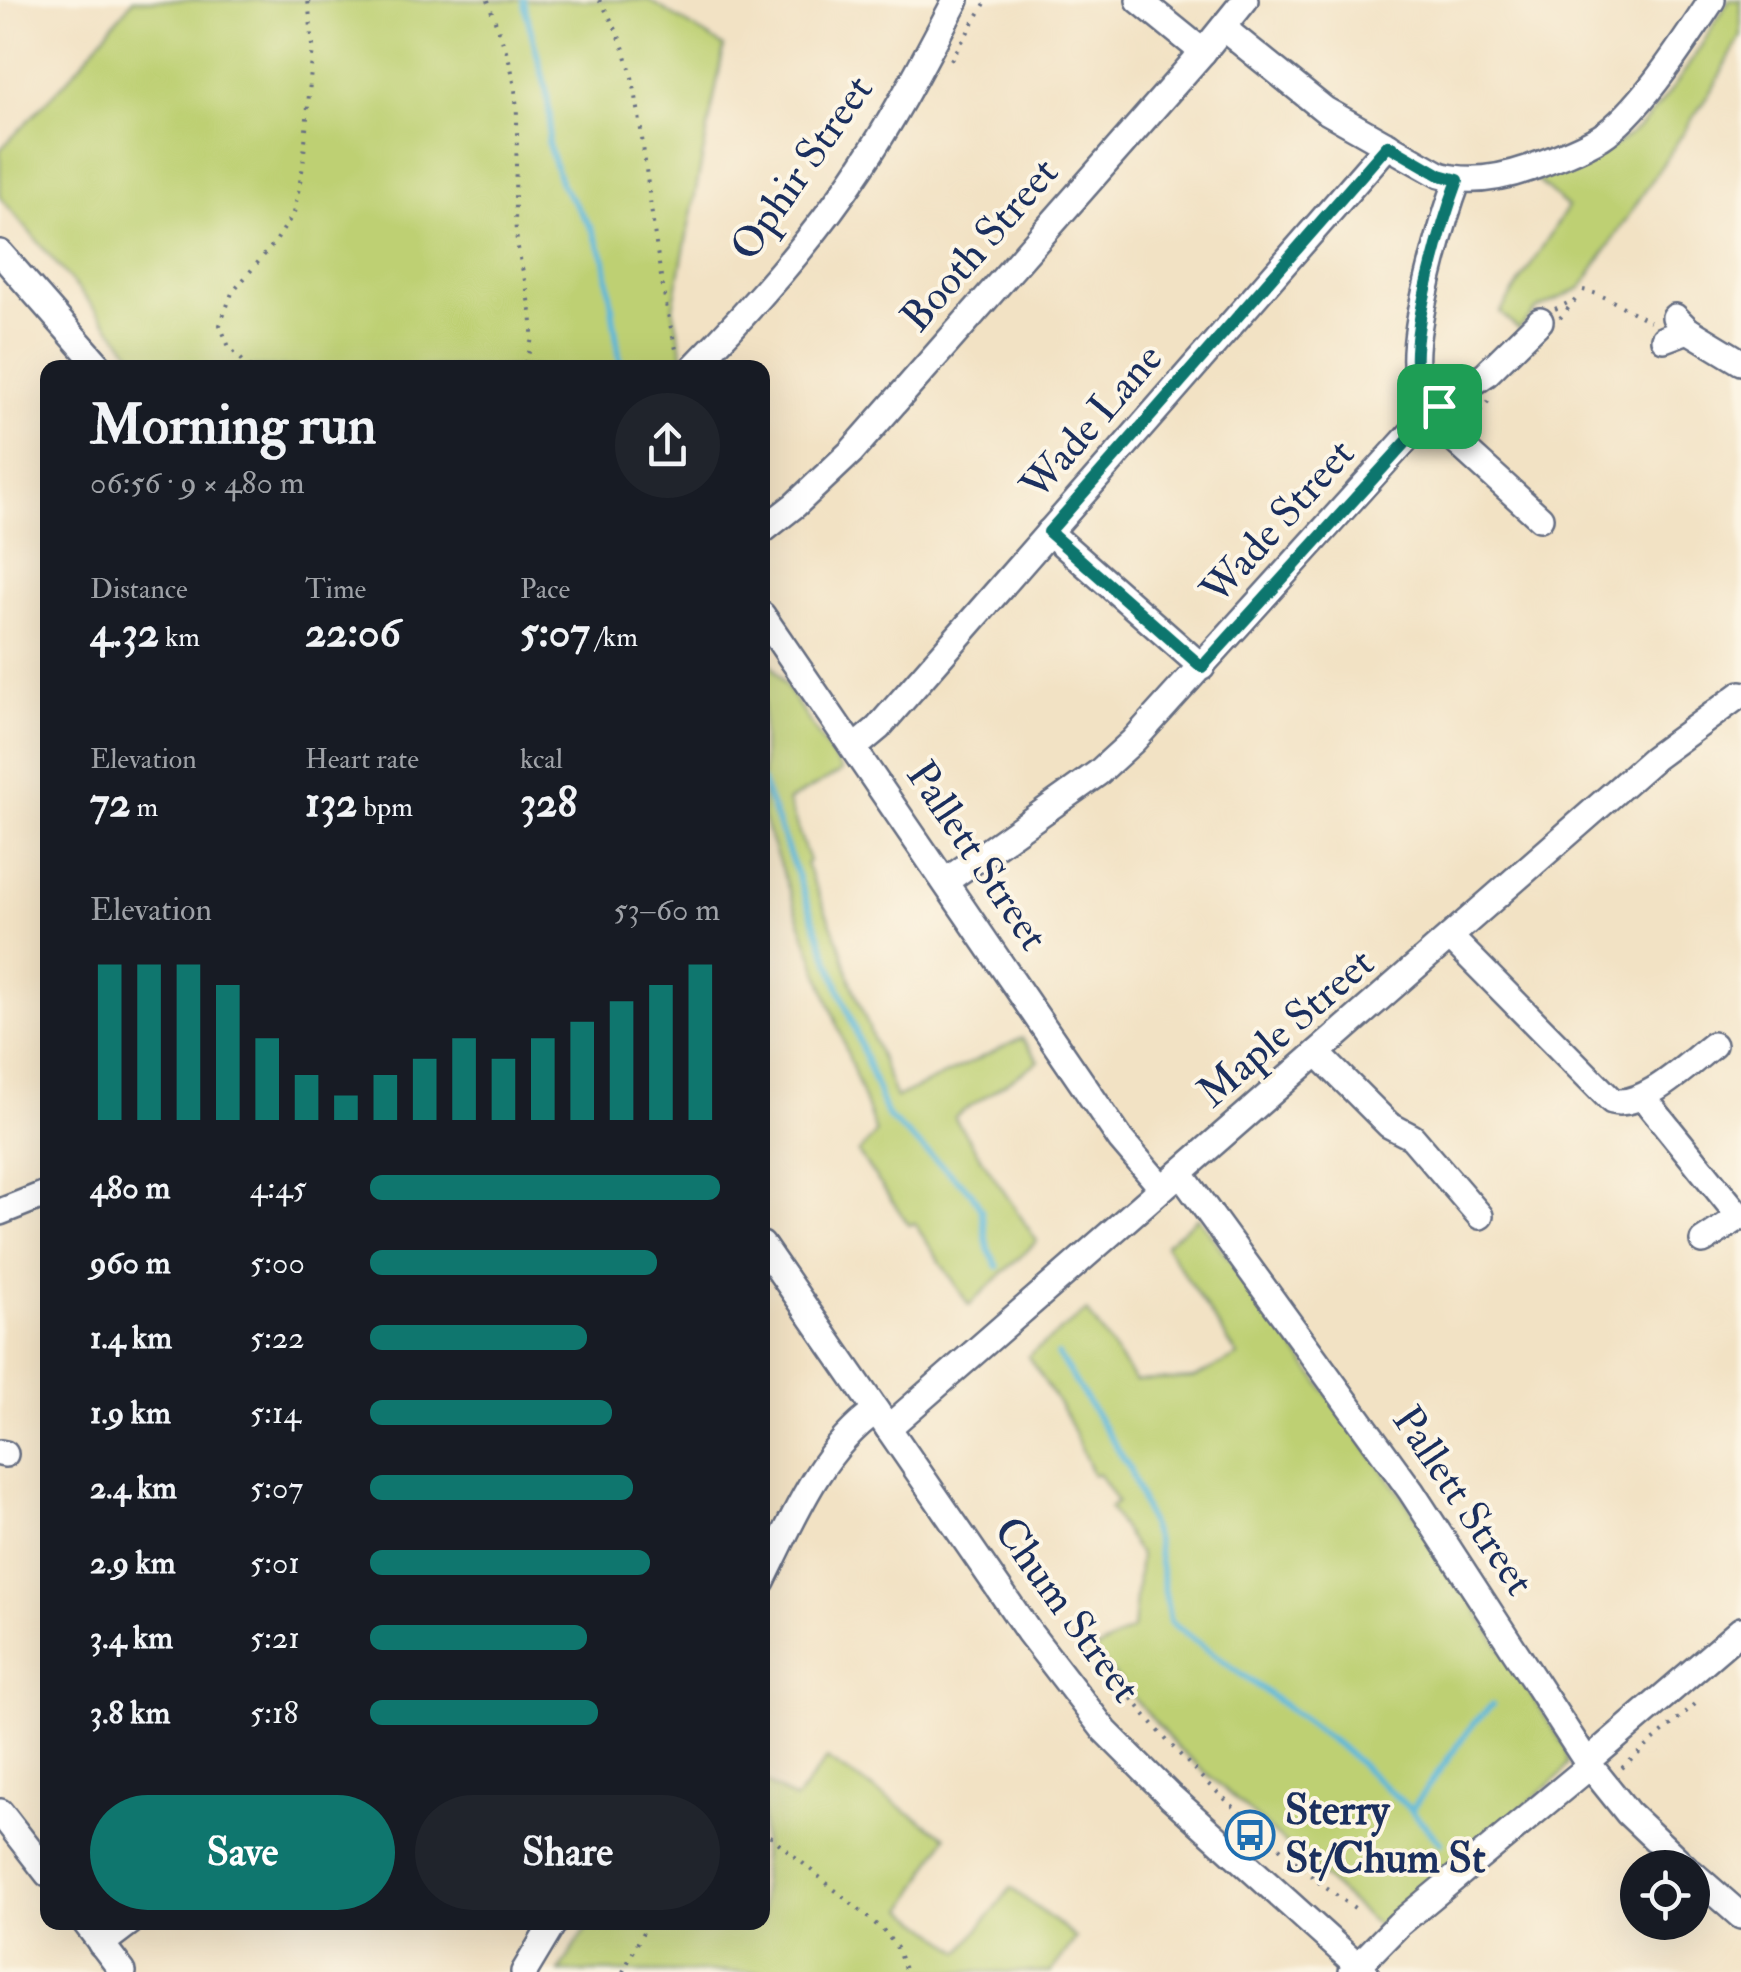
<!DOCTYPE html>
<html lang="en">
<head>
<meta charset="utf-8">
<style>
	body { margin:0; font-family:"IM FELL Double Pica",serif; background:#20242c; color:#f1f3f6; height:100vh; display:flex; flex-direction:column; font-size:38px; white-space:nowrap }
	* { box-sizing:border-box; margin:0 }
	p { font-size:32px; color:#9ea1a6 }
	.icon { flex:none; width:55px; height:55px; fill:none; stroke:currentColor; stroke-width:2; stroke-linecap:round; stroke-linejoin:round }
	.map { position:relative; flex:1; overflow:hidden }
	.details { position:absolute; left:40px; top:360px; width:730px; height:1570px; display:flex; flex-direction:column; background:#171b24; border-radius:20px; box-shadow:0 10px 40px #0002 }
	.details>* { flex:none }
	.fabs { position:absolute; left:1620px; top:1850px; display:grid; gap:20px }
	.fabs a { display:grid; place-items:center; width:90px; height:90px; border-radius:50%; background:#171b24; box-shadow:0 10px 40px #0002; font-size:50px }
	.pin { position:absolute; display:grid; place-items:center; width:85px; height:85px; color:#fff; margin:-42px; border-radius:20px; box-shadow:0 5px 15px #0006 }
	.round { display:grid; place-items:center; flex:none; width:105px; height:105px; border-radius:52px; background:#20242c }
	.head { display:flex; align-items:center; justify-content:space-between; height:170px; padding:0 50px }
	h1 { font-size:55px; font-weight:700; line-height:75px }
	.figures { display:grid; grid-template-columns:repeat(3,1fr); gap:15px; height:170px; padding:10px 50px }
	.figures div { display:grid; align-content:center }
	.figures b { font-size:42px; font-weight:700 }
	.figures small { font-size:28px; font-weight:400 }
	.figures p { font-size:28px }
	.chart { height:280px; padding:20px 50px }
	.chart p { display:flex; justify-content:space-between }
	.chart svg { width:100%; height:180px; margin-top:10px; stroke:#0f766e; stroke-width:6 }
	.button { display:flex; gap:20px; margin-top:auto; padding:20px 50px }
	.button a { flex:1; height:115px; border-radius:60px; background:#0f766e; color:#fff; font-size:40px; font-weight:700; line-height:115px; text-align:center }
	.button a+a { background:#20242c; color:#f1f3f6 }
	ul { padding:0 50px; list-style:none; font-size:32px }
	li { display:grid; grid-template-columns:160px 120px 1fr; align-items:center; height:75px }
	li i { height:25px; border-radius:12px; background:#0f766e }
	.map>svg:first-child { display:block }
	.green { fill:#bed073; stroke:#6c8068; stroke-width:2.5 }
	.lines { fill:none; stroke-linecap:round; stroke-linejoin:round }
	.stream { stroke:#5bb8d9; stroke-width:6 }
	.minor-casing { stroke:#666e82; stroke-width:30 }
	.path { stroke:#666e82; stroke-width:4; stroke-dasharray:2.5 8; stroke-linecap:butt }
	.minor { stroke:#fff; stroke-width:25 }
	.route-casing { stroke:#fff; stroke-width:20 }
	.route { stroke:#0f766e; stroke-width:12 }
	.labels { text-anchor:middle; dominant-baseline:central; stroke-width:8; stroke-linejoin:round; paint-order:stroke }
	.street-label { font-size:42px; fill:#1b2f5e; stroke:#fcf5e5 }
	.poi-label { font-size:42px; font-weight:bold; fill:#1b2f5e; stroke:#fcf5e5; text-anchor:start }
</style>
</head>
<body>
<div class="map">
<svg width="1741" height="1972" viewBox="0 0 1741 1972">
	<rect width="100%" height="100%" fill="#fcf5e5"/>
	<filter id="ink" filterUnits="userSpaceOnUse"><feTurbulence type="fractalNoise" baseFrequency=".01" numOctaves="2"/><feDisplacementMap in="SourceGraphic" scale="20" xChannelSelector="R" yChannelSelector="G"/><feConvolveMatrix kernelMatrix="1 2 1 2 8 2 1 2 1" color-interpolation-filters="sRGB"/></filter>
	<filter id="wash" filterUnits="userSpaceOnUse"><feTurbulence type="fractalNoise" baseFrequency=".0048" numOctaves="4" result="noise"/><feDisplacementMap in="SourceGraphic" scale="40" xChannelSelector="R" yChannelSelector="G"/><feGaussianBlur stdDeviation="2.25" result="paint"/><feColorMatrix in="noise" values="0 0 0 0 0 0 0 0 0 0 0 0 0 0 0 0 0 1.4 0 .05"/><feComposite in="paint" operator="in"/></filter>
	<g filter="url(#wash)">
		<rect width="100%" height="100%" fill="#f2e2c4"/>
		<g class="green">
			<polygon points="133,0 649,0 724,47 673,307 684,358 676,368 144,367 0,197 0,150 70,77"/>
			<path d="M1729,0h12v36l-25,47 -135,205 -44,21 -18,20 -19,-16 68,-106 -33,-28c33,-13 78,-26 104,-52 37,-36 63,-83 90,-127z"/>
			<polygon points="763,652 842,771 788,801 809,861 806,864 840,945 850,979 896,1098 1022,1038 1039,1061 954,1117 1037,1241 969,1305 914,1223 909,1225 858,1153 876,1133 763,818"/>
			<polygon points="1198,1217 1408,1504 1566,1749 1568,1763 1561,1775 1380,1928 1177,1747 1093,1651 1133,1629 1140,1555 1109,1508 1117,1502 1098,1473 1093,1475 1066,1415 1028,1356 1087,1311 1135,1381 1193,1378 1238,1356 1165,1245"/>
			<polygon points="827,1759 946,1837 905,1909 961,1952 1011,1888 1076,1938 1051,1972 559,1972 590,1923 762,1922 763,1781 795,1800"/>
		</g>
		<g class="lines">
			<g class="stream">
				<polyline points="523,0 546,88 550,117 548,144 561,184 592,229 605,260 621,368"/>
				<polyline points="762,781 887,1116 972,1193 981,1210 988,1249 998,1267"/>
				<polyline points="1058,1355 1129,1467 1156,1541 1170,1622 1342,1748 1411,1810 1441,1843"/>
				<polyline points="1411,1810 1473,1724 1492,1705"/>
			</g>
		</g>
	</g>
	<g filter="url(#ink)">
		<g class="lines">
			<g class="minor-casing">
				<g id="minor">
					<polyline points="1139,0 1203,52"/>
					<path d="M1223,28l102,82 115,65c30,9 61,3 90,-7 24,-9 49,-18 71,-31 39,-25 85,-98 111,-137"/>
					<polyline points="0,253 101,368"/>
					<polyline points="1675,317 1688,330 1741,362"/>
					<polyline points="1664,339 1688,330"/>
					<path d="M693,368c61,-62 120,-128 168,-201 36,-53 65,-111 95,-167"/>
					<path d="M1439,406c-8,-10 -20,-20 -22,-33 -8,-38 26,-154 41,-193"/>
					<polyline points="1428,416 1540,518"/>
					<polyline points="762,531 795,505 851,452 1203,52 1245,0"/>
					<polyline points="1049,532 1202,667"/>
					<polyline points="762,615 1121,1140 1162,1188"/>
					<polyline points="854,748 878,728 1388,145"/>
					<polyline points="946,881 1098,773 1133,741 1416,428 1439,406 1486,374 1540,321"/>
					<path d="M1450,937l162,164c31,8 77,-38 101,-56"/>
					<polyline points="1317,1053 1389,1125 1412,1137 1480,1216"/>
					<polyline points="1643,1097 1740,1217"/>
					<polyline points="1180,1173 1411,1491 1587,1762 1628,1813 1686,1868"/>
					<polyline points="0,1212 48,1193"/>
					<polyline points="1703,1241 1741,1216"/>
					<polyline points="762,1245 1028,1631 1105,1731 1170,1796 1365,1972"/>
					<polyline points="888,1428 1654,758 1741,694"/>
					<polyline points="0,1453 5,1454"/>
					<path d="M762,1581c30,-60 58,-131 114,-170"/>
					<polyline points="1587,1762 1741,1630"/>
					<polyline points="0,1812 48,1874"/>
					<polyline points="1692,1873 1741,1916"/>
					<polyline points="85,1922 123,1972"/>
					<polyline points="101,1944 130,1922"/>
					<polyline points="524,1972 554,1922"/>
					<polyline points="1352,1972 1399,1924 1590,1766"/>
				</g>
			</g>
			<g class="path">
				<path d="M488,0c7,24 19,48 24,72 12,55 -2,113 5,169 5,40 28,89 5,127"/>
				<path d="M599,0c33,48 38,98 45,154 9,67 16,134 33,199"/>
				<polyline points="951,60 987,0"/>
				<path d="M1583,290c25,5 44,21 67,31"/>
				<polyline points="1555,309 1574,300"/>
				<polyline points="1560,318 1576,299"/>
				<polyline points="250,368 229,347 220,325 232,293 276,241 294,213 303,166 313,46 308,0"/>
				<polyline points="1473,419 1491,398"/>
				<polyline points="1091,1650 1169,1743 1208,1784 1322,1885 1356,1909"/>
				<polyline points="1622,1768 1701,1699"/>
				<polyline points="762,1829 884,1931 897,1948 906,1972"/>
				<polyline points="623,1972 648,1922"/>
			</g>
			<use href="#minor" class="minor"/>
		</g>
	</g>
	<g class="lines" filter="url(#ink)">
		<g class="route-casing">
			<path id="route" d="M1388,145l52,30 18,5c-15,40 -49,154 -41,193 2,13 14,23 22,33l-237,261 -153,-135z"/>
		</g>
		<use href="#route" class="route"/>
	</g>
	<defs>
		<g id="bus-ring" transform="scale(2.5)"><circle r="9.5" fill="#fcf5e5" stroke="#1f6fb2" stroke-width="1.5"/><path d="M-5-6H5V4H4V6H2V4H-2V6H-4V4H-5ZM-3.5-4V0h7V-4ZM-3.5 1.2v1.5H-2V1.2ZM2 1.2v1.5H3.5V1.2Z" fill="#1f6fb2"/></g>
	</defs>
	<g fill-rule="evenodd">
		<use href="#bus-ring" x="1250" y="1835"/>
	</g>
	<g class="labels">
		<g class="street-label">
			<text transform="translate(802 168) rotate(-55)">Ophir Street</text>
			<text transform="translate(980 245) rotate(-49)">Booth Street</text>
			<text transform="translate(1092 422) rotate(-49)">Wade Lane</text>
			<text transform="translate(1278 522) rotate(-48)">Wade Street</text>
			<text transform="translate(977 856) rotate(56)">Pallett Street</text>
			<text transform="translate(1286 1028) rotate(-41)">Maple Street</text>
			<text transform="translate(1463 1501) rotate(56)">Pallett Street</text>
			<text transform="translate(1067 1610) rotate(54)">Chum Street</text>
		</g>
		<g class="poi-label">
			<text x="1285" y="1811">Sterry<tspan x="1285" dy="48">St/Chum St</tspan></text>
		</g>
	</g>
</svg>
<div class="fabs">
<a><svg class="icon" aria-label="locate" viewBox="0 0 24 24"><circle cx="12" cy="12" r="6"/><path d="M12 2v4M12 18v4M2 12h4M18 12h4"/></svg></a>
</div>
<div class="pin" style="left:1439px;top:406px;background:#1e9e55"><svg class="icon" aria-label="arrive" viewBox="0 0 24 24"><path d="M6 21V4h12l-3 4 3 4H6"/></svg></div>
<section class="details">
<div class="head"><div><h1>Morning run</h1><p>06:56 · 9 × 480 m</p></div><a class="round"><svg class="icon" aria-label="share" viewBox="0 0 24 24"><path d="M12 15V3M7 8l5-5 5 5M5 13v7h14v-7"/></svg></a></div>
<div class="figures">
<div><p>Distance</p><b>4.32<small> km</small></b></div>
<div><p>Time</p><b>22:06</b></div>
<div><p>Pace</p><b>5:07<small> /km</small></b></div>
</div>
<div class="figures">
<div><p>Elevation</p><b>72<small> m</small></b></div>
<div><p>Heart rate</p><b>132<small> bpm</small></b></div>
<div><p>kcal</p><b>328</b></div>
</div>
<div class="chart"><p><span>Elevation</span>53–60 m</p>
<svg viewBox="0 0 160 44" preserveAspectRatio="none"><path d="M5 44V6M15 44V6M25 44V6M35 44V11M45 44V24M55 44V33M65 44V38M75 44V33M85 44V29M95 44V24M105 44V29M115 44V24M125 44V20M135 44V15M145 44V11M155 44V6"/></svg>
</div>
<ul>
<li><b>480 m</b>4:45<i style="width:100%"></i></li>
<li><b>960 m</b>5:00<i style="width:82%"></i></li>
<li><b>1.4 km</b>5:22<i style="width:62%"></i></li>
<li><b>1.9 km</b>5:14<i style="width:69%"></i></li>
<li><b>2.4 km</b>5:07<i style="width:75%"></i></li>
<li><b>2.9 km</b>5:01<i style="width:80%"></i></li>
<li><b>3.4 km</b>5:21<i style="width:62%"></i></li>
<li><b>3.8 km</b>5:18<i style="width:65%"></i></li>
</ul>
<div class="button"><a>Save</a><a>Share</a></div>
</section>
</div>
</body>
</html>
